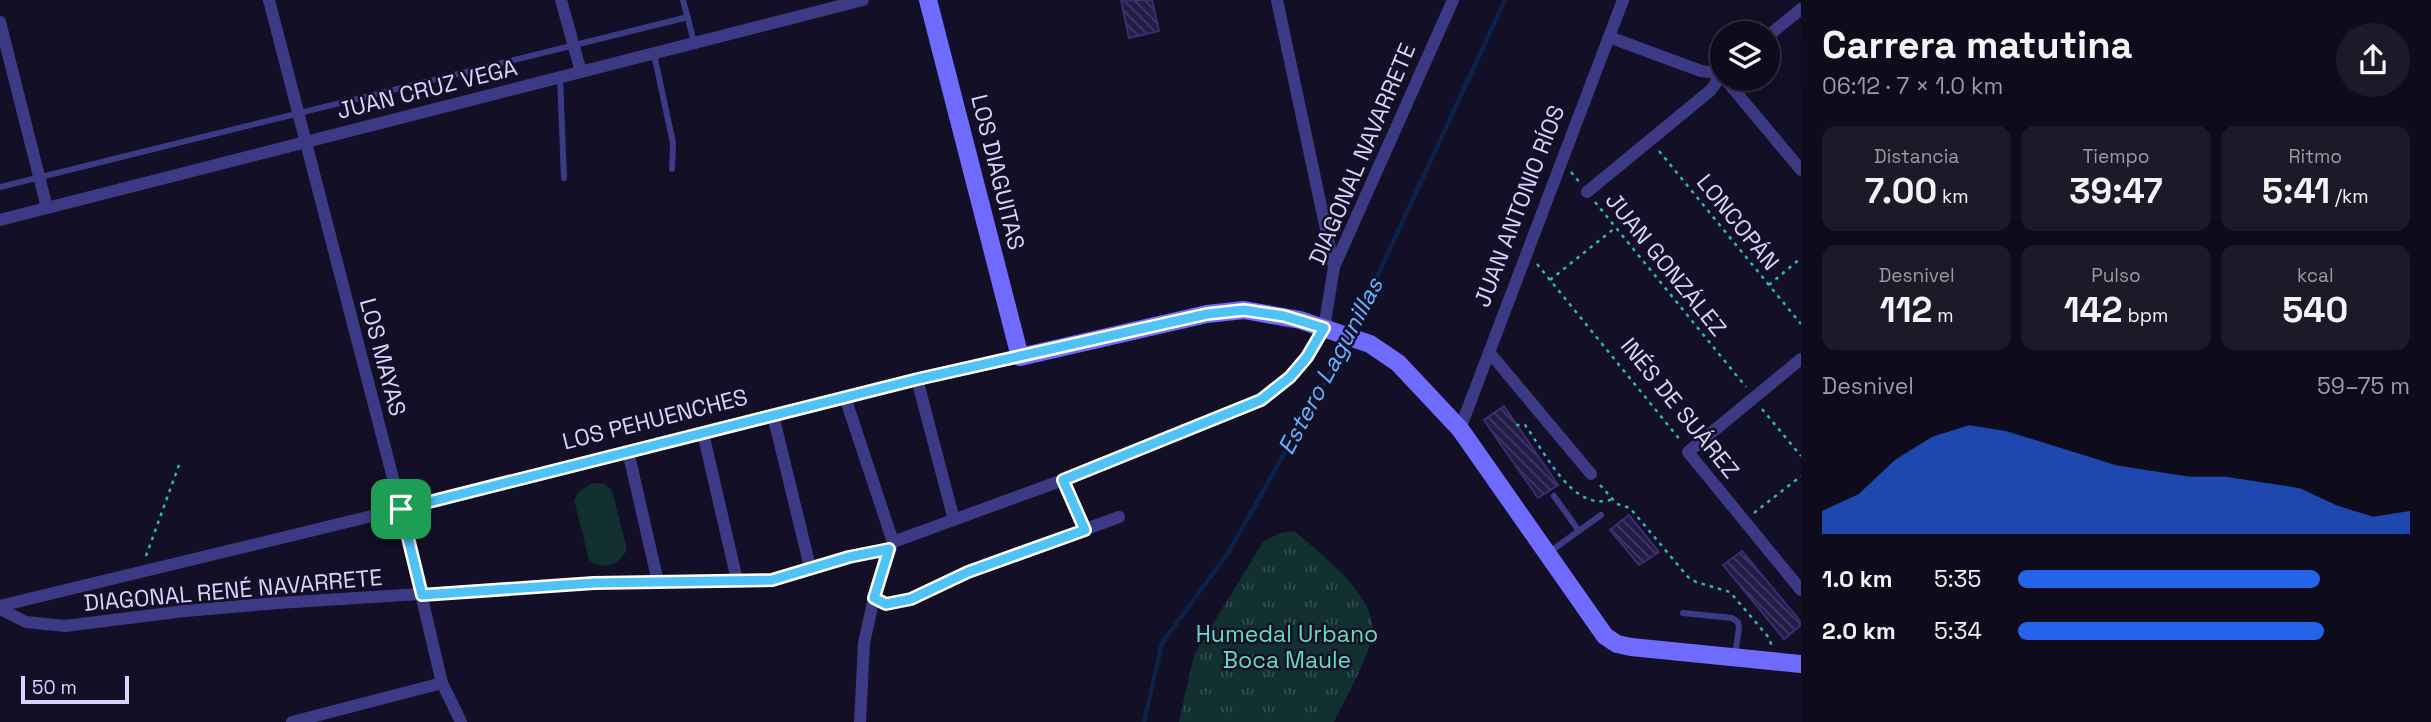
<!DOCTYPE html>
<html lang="es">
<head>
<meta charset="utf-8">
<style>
	body { margin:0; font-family:"Space Grotesk",sans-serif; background:#1c1929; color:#f1f3f6; height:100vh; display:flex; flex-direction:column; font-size:26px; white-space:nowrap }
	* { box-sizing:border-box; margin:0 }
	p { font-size:23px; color:#9b9ba3 }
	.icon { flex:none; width:38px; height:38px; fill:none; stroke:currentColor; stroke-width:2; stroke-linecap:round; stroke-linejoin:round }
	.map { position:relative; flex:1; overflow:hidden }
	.side { display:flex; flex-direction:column; background:#0e0b1c; width:630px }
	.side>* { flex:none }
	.controls { position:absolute; left:1710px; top:21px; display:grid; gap:14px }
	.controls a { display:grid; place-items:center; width:70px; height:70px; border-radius:50%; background:#0e0b1c; box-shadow:0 7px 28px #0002,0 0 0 2px #2e2b3b; font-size:35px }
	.scale { position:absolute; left:21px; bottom:18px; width:108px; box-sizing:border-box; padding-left:7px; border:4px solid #d9d4ff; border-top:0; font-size:19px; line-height:24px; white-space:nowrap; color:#d9d4ff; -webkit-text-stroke:5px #130f26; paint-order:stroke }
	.pin { position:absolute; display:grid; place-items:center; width:60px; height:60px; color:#fff; margin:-30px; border-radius:14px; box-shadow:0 4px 10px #0006 }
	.round { display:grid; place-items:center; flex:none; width:74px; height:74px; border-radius:37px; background:#1c1929 }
	.head { display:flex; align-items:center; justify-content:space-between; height:119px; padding:0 21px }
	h1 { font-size:38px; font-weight:700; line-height:52px }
	.figures { display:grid; grid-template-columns:repeat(3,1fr); gap:10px; height:119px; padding:7px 21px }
	.figures div { display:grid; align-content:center; border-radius:14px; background:#1c1929; text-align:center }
	.figures b { font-size:35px; font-weight:700 }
	.figures small { font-size:19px; font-weight:400 }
	.figures p { font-size:19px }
	.chart { height:196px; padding:14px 21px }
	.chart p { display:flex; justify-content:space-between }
	.chart svg { width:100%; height:126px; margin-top:7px; fill:#2563eb; opacity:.7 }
	ul { padding:0 21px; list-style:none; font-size:23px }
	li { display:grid; grid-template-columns:112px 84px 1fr; align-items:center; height:52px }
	li i { height:18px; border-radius:9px; background:#2563eb }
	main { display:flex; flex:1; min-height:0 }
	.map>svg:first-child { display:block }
	.park { fill:url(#park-tufts) }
	.garden { fill:#12302f }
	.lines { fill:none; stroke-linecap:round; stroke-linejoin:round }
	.stream { stroke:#0c2248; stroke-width:4.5 }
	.building { fill:url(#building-back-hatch); stroke:#3b2d73; stroke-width:2 }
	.path { stroke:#2fb8b0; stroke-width:2.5; stroke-dasharray:3.5 5; stroke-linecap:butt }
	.lane { stroke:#3d3a85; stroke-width:6 }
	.street { stroke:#3d3a85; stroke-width:12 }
	.secondary { stroke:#6f6bff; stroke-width:18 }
	.route-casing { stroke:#fff; stroke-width:14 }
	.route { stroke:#4fc3f7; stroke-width:9 }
	.labels { text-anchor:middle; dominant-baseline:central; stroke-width:5; stroke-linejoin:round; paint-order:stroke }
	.street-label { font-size:23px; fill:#d9d4ff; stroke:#130f26 }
	.park-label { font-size:23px; fill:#5fe0c0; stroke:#130f26 }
	.water-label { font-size:24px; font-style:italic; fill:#62b6ff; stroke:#130f26 }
</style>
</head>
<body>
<main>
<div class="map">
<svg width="1801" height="722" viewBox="0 0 1801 722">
	<defs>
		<pattern id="park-tufts" width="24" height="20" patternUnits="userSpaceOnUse" patternTransform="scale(1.75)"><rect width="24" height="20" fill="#12302f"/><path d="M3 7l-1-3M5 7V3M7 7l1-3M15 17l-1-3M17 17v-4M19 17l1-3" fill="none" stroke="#344d4e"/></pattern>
		<pattern id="building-back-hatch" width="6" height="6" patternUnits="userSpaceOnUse" patternTransform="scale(1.75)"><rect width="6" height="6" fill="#241b47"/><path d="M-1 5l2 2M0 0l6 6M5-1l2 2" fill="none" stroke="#433b63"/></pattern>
	</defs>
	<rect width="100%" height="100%" fill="#130f26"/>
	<path class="park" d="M1294,531c25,21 81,64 79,100 -1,20 -29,71 -39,91h-155l15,-67 69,-113 17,-9z"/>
	<path class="garden" d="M592,483l13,1 7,7 15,59c-10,16 -22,21 -38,10l-15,-60 6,-9z"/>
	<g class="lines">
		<g class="stream">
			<polyline points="1351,333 1505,0"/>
			<polyline points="1144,722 1162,643 1228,553 1348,341"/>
		</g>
	</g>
	<g class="building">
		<polygon points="1121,0 1152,0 1159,31 1129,38"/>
		<polygon points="1504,406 1558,485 1538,498 1484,420"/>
		<polygon points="1629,515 1659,552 1639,565 1610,530"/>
		<polygon points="1742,551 1801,622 1801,625 1784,639 1723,565"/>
	</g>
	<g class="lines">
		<g class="path">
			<polyline points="1659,151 1801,324"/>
			<polyline points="1571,172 1580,183"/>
			<polyline points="1595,202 1746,387"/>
			<polyline points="1537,264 1681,441"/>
			<polyline points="1550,280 1616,227"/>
			<polyline points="1769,285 1801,258"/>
			<polyline points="1762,409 1801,456"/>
			<path d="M1516,425h9c20,27 48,89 88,74"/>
			<polyline points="1600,485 1617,504 1630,508 1688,577 1696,582 1730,592 1770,639 1771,645"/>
			<polyline points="1754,513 1801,476"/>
			<polyline points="146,556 179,465"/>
		</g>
		<g class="lane">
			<polyline points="683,0 694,42"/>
			<polyline points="654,54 673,143 672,169"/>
			<polyline points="560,77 564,178"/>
			<polyline points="0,187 688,17"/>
			<polyline points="1554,496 1579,531"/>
			<polyline points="1548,553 1601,515"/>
			<polyline points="1683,613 1732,618 1738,622 1739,627 1735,656"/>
		</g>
		<g class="street">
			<polyline points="269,0 401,509 442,683 461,722"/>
			<polyline points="561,0 581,72"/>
			<polyline points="1277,0 1334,267"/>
			<polyline points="0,22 47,208"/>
			<polyline points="1768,36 1801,9"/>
			<polyline points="1609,37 1701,71 1719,73 1722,76"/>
			<polyline points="1725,79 1801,170"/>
			<polyline points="1587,192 1711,90 1716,83 1719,73 1722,72"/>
			<polyline points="0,220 863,0"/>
			<polyline points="1489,352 1591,474"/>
			<polyline points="1801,359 1688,452 1801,590"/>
			<polyline points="917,379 954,520"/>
			<polyline points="845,397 893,542"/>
			<polyline points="773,415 810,567"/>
			<polyline points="1460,429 1623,0"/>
			<polyline points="703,433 737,580"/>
			<polyline points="628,451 658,582"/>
			<polyline points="1063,480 1085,530"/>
			<polyline points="874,598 886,604 911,599 968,572 1119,517"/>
			<polyline points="0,606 401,509 917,379 1020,357"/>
			<polyline points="0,609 26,622 65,626 185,611 278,603 594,583 772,580 849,557 889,549"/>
			<polyline points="292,722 442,683"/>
			<polyline points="860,722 864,643 874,598 893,542 1063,480 1250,405 1272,393 1290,377 1314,347 1324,328 1334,267 1453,0"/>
		</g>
		<polyline class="secondary" points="928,0 1020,357 1207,314 1244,310 1300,320 1370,344 1398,363 1460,429 1605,636 1617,644 1631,647 1801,664"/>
	</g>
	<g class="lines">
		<g class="route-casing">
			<polygon id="route" points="1244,310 1284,316 1324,328 1307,357 1290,377 1261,400 1063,480 1085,530 968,572 911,599 886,604 874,598 889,549 849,557 772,580 594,583 422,595 401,509 918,379 1207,314"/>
		</g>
		<use href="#route" class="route"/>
	</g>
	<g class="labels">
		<g class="street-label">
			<text transform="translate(427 89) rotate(-14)">JUAN CRUZ VEGA</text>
			<text transform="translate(1362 154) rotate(-67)">DIAGONAL NAVARRETE</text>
			<text transform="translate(998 172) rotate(76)">LOS DIAGUITAS</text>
			<text transform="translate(1519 206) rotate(-69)">JUAN ANTONIO RÍOS</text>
			<text transform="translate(1738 222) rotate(51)">LONCOPÁN</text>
			<text transform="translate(1666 264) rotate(51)">JUAN GONZÁLEZ</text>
			<text transform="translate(383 357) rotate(75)">LOS MAYAS</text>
			<text transform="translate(1680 408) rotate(51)">INÉS DE SUÁREZ</text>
			<text transform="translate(655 419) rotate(-14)">LOS PEHUENCHES</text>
			<text transform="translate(233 590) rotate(-5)">DIAGONAL RENÉ NAVARRETE</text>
		</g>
		<g class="park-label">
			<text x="1287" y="634">Humedal Urbano<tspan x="1287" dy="26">Boca Maule</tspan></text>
		</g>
		<g class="water-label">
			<text transform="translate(1330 366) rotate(-62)">Estero Lagunillas</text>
		</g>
	</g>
</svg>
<div class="controls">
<a><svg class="icon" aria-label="layers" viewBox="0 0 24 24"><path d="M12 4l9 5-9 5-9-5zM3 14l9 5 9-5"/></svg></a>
</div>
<div class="scale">50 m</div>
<div class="pin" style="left:401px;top:509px;background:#1e9e55"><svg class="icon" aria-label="arrive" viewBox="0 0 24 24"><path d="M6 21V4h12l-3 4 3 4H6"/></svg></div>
</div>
<section class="side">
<div class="head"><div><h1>Carrera matutina</h1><p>06:12 · 7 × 1.0 km</p></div><a class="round"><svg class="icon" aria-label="share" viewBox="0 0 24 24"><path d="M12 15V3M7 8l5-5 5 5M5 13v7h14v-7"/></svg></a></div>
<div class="figures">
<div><p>Distancia</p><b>7.00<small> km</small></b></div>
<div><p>Tiempo</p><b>39:47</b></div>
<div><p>Ritmo</p><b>5:41<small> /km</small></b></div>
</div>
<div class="figures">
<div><p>Desnivel</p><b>112<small> m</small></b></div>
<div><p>Pulso</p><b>142<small> bpm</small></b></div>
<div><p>kcal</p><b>540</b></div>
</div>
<div class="chart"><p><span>Desnivel</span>59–75 m</p>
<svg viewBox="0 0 160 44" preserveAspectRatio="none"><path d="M0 44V36L10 30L20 18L30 10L40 6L50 8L60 12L70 16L80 20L90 22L100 24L110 24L120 26L130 28L140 34L150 38L160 36V44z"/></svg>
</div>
<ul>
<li><b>1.0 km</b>5:35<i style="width:77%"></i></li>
<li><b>2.0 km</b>5:34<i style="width:78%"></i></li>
</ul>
</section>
</main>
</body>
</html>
